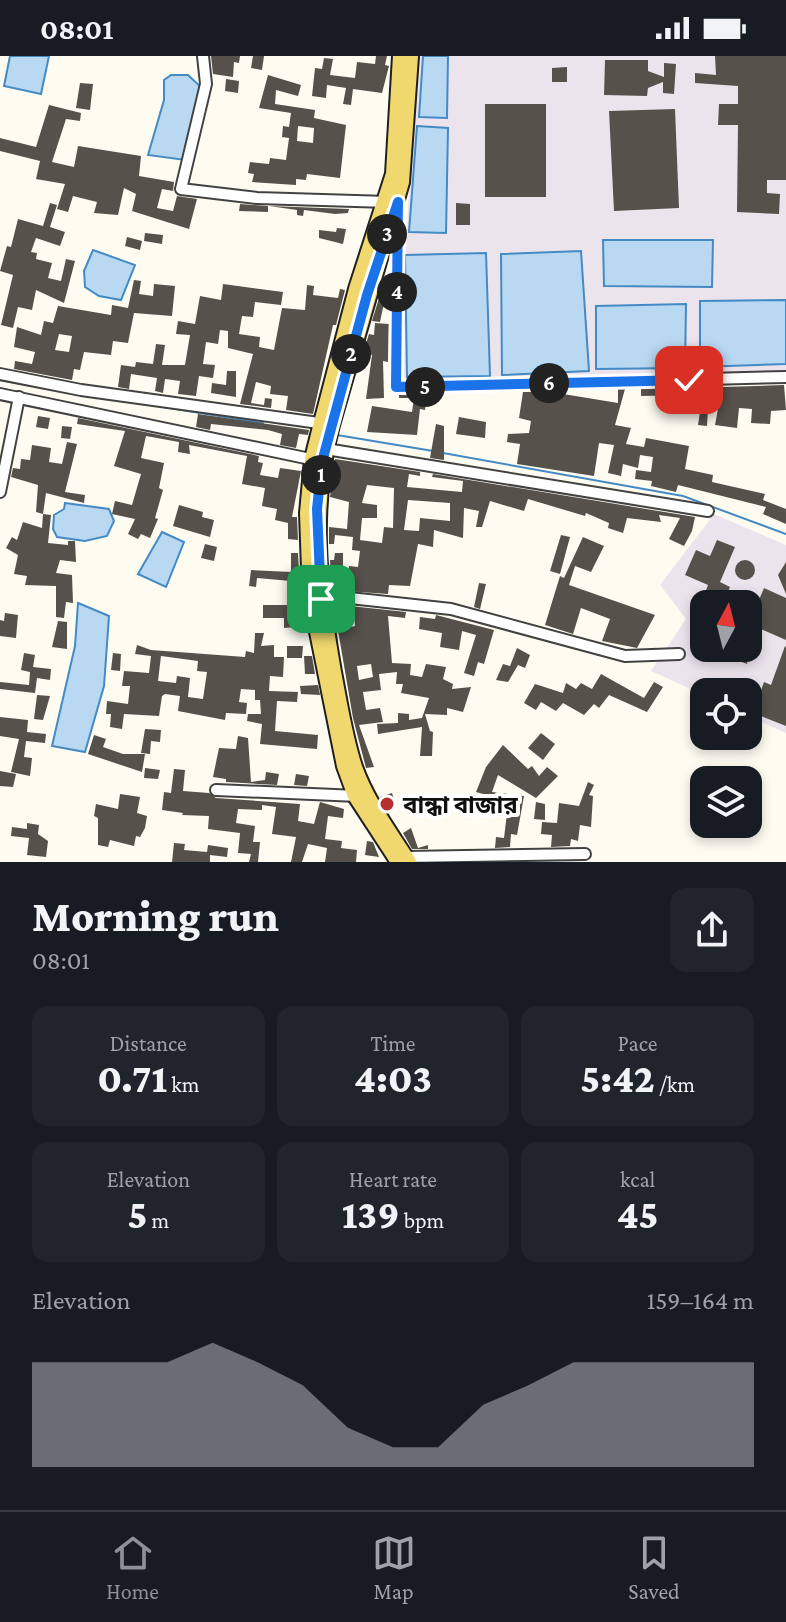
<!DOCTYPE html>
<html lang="en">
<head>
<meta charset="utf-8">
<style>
	body { margin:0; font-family:"Crimson Pro","Noto Sans Bengali",serif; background:#20242c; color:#f1f3f6; height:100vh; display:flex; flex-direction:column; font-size:30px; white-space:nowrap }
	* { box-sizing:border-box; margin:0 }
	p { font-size:26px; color:#9ea1a6 }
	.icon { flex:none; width:44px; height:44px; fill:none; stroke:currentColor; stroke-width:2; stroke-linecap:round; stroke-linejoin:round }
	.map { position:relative; height:806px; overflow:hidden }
	.details { display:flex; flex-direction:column; background:#171b24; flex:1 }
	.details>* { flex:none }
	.needle { width:52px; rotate:7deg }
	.buttons { position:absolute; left:690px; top:534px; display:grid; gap:16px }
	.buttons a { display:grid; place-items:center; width:72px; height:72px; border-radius:16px; background:#171b24; box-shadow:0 4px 12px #0003; font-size:40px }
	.pin { position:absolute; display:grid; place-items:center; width:68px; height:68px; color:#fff; margin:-34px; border-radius:16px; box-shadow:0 4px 12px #0006 }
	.km { position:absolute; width:40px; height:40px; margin:-20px; border-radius:50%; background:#222; color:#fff; font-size:22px; line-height:40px; text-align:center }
	.round { display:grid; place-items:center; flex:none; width:84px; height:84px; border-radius:16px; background:#20242c }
	.headline { display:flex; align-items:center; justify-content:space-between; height:136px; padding:0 32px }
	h1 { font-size:44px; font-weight:800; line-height:60px }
	.metrics { display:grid; grid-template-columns:repeat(3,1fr); gap:12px; height:136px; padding:8px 32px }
	.metrics div { display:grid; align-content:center; border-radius:16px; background:#20242c; text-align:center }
	.metrics b { font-size:40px; font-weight:800 }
	.metrics small { font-size:22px; font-weight:400 }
	.metrics p { font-size:22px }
	.chart { height:224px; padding:16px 32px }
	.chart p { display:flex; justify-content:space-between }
	.chart svg { width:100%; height:144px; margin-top:8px; fill:#8c9099; opacity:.7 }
	.status { display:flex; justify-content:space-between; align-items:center; height:56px; padding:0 40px; background:#171b24; direction:ltr }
	.status svg { height:22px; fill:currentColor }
	.tabs { display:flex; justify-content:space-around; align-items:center; height:112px; border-top:2px solid #363941; background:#171b24; font-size:22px; color:#9ea1a6 }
	.tabs a { display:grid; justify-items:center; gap:4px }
	.tabs .active { color:#8c9099 }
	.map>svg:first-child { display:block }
	.industrial { fill:#ece4ed; fill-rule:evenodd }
	.water { fill:#b9d9f2; stroke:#448ac5; stroke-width:2 }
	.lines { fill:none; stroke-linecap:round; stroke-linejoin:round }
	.stream { stroke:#448ac5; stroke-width:2 }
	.building { fill:#57514c; fill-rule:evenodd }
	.minor-casing { stroke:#424242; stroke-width:14 }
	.major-casing { stroke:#202020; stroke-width:18 }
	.minor { stroke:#fff; stroke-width:10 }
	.major { stroke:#f0d86f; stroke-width:14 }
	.route-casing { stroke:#fff; stroke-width:16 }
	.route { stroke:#1a73e8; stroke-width:10 }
	.poi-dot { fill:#b6302f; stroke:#fff; stroke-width:3 }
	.labels { text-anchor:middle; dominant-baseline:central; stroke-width:8; stroke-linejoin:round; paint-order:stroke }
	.poi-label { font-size:24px; font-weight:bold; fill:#0f0f0f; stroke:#fff; text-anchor:start }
</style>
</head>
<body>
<div class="status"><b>08:01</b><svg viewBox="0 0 49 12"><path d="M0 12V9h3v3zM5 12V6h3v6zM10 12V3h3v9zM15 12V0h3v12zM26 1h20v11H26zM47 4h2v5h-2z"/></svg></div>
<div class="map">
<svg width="786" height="806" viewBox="0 0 786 806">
	<rect width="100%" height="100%" fill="#fefcf1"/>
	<g class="industrial">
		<polygon points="416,0 786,0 786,317 399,329"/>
		<path d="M714,458l72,31v188l-38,-17v-24h-44v3l-53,-24 35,-52 -26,-34zM704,548h44v44h-44z"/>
	</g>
	<g class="water">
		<polygon points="10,0 49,0 41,38 4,30"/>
		<polygon points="423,0 448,0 447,62 419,61"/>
		<polygon points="171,19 188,19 202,32 185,104 148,99 164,44 164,24"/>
		<polygon points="417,70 448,72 446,177 409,176"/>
		<polygon points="603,184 713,184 712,231 604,230"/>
		<polygon points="93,194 135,209 121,244 99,240 85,231 84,215"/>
		<polygon points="581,195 589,315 502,319 501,198"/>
		<polygon points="486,197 490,320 407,321 405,199"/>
		<polygon points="786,244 786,308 700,311 700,245"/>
		<polygon points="686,248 685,312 596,313 596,250"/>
		<polygon points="65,447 109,453 114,465 107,480 85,485 57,481 53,473 54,459 64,453"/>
		<polygon points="162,476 184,486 166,531 138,518"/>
		<polygon points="78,547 109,560 104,630 85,696 52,690 75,590"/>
	</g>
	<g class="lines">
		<g class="stream">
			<polyline points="0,324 50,333"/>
			<polyline points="120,344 263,367"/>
			<polyline points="337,379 433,395"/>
			<polyline points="443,397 683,440 786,478"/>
		</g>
	</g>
	<g class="building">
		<polygon points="211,0 240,0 239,7 234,6 233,21 213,18"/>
		<polygon points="253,0 264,0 262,14 251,12"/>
		<polygon points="376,0 387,0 385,9 389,10 382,37 353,33 351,49 343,48 346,32 327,29 326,42 312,40 315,12 322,13 324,2 333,3 330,19 355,22 357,6 375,8"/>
		<polygon points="715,0 786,0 786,124 767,124 767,137 780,138 779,158 737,156 738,69 718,69 719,48 738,48 738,30 695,27 695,17 716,19"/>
		<polygon points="605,4 648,4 648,15 664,21 664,7 676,8 674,38 663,37 663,26 648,32 647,40 604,39"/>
		<polygon points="567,11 567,26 552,26 552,12"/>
		<path d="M268,19l33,10 -3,11 -22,-6 -1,14 40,6 -1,8 32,7 -6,53 -33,-4 -1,6 -10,-1v6l-44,-3 2,-8 -6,-1 2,-11 19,2 1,-6 16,2 3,-22 -7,-1 1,-11 6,1 2,-14 -32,-5zM298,70l16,2 -1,15 -16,-2z"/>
		<polygon points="226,23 239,25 238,37 225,35"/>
		<polygon points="80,27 93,28 90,54 76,52"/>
		<rect x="485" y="48" width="61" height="93"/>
		<polygon points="49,49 81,57 80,65 66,63 52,106 74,111 78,90 141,100 139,120 174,126 173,135 162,133 157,152 173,155 177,140 197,143 189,173 132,155 136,138 124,132 118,159 94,157 97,146 73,140 68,156 57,153 65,128 36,123 40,105 0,95 0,82 36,91"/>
		<polygon points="675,53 679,152 614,155 609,55"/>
		<polygon points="50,147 57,149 50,171 65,176 60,190 36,182 31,196 37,197 36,203 52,207 48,222 61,225 66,203 75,205 64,247 36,234 32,254 18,251 13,272 1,269 13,219 0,215 7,190 11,191 18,163 43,170"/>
		<polygon points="456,147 470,148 470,169 456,169"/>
		<polygon points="240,148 268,150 268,156 239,155"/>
		<polygon points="269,150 349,153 348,157 335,158 304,154 303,160 297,159 297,154"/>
		<polygon points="337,172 346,173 343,188 319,182 319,174 336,176"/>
		<polygon points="145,177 163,179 162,188 144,185"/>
		<polygon points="127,181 142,185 140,194 125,190"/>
		<path d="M134,224l7,1 -2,13 14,2 1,-12 21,2 -3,30 -38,-3 -6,30 -15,-2 -2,14 -27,-3 -4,18 -6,-1 -2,11 -58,-11 1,-8 17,3 3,-12 -21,-5 3,-20 24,8 3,-14 9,2 5,-17 53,9 1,-10 16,3zM59,278l13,2 -3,16 -14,-2z"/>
		<polygon points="223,228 283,236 281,249 255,246 253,261 242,260 239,278 260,281 259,291 274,294 282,252 305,254 307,229 314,230 313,239 338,242 340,233 345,234 336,269 333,269 313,358 286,354 288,340 270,338 271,330 256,326 251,347 264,349 265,342 272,343 271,352 240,348 253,298 228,292 228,275 220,274 218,288 206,286 203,308 215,309 213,322 199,320 196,340 178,338 180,325 165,323 163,337 155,335 157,322 131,318 129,333 118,331 121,309 135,311 136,306 153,308 156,288 165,289 162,309 185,309 190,279 176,278 178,265 195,268 200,240 221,244"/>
		<polygon points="379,242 385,242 380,266 372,265"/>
		<polygon points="375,267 389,268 388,306 383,305 384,342 366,343 372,299 363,297 369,278 374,279"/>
		<polygon points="227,315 236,315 236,341 211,337 212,327 226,329"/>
		<polygon points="784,329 786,354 771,355 770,368 751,367 752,353 739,352 737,372 715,369 722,331"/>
		<polygon points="692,331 692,339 641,340 641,333"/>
		<polygon points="618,333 625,333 615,369 631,372 626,388 644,391 646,382 689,390 685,413 713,419 712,426 765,438 763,444 786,453 786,468 763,458 766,451 678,429 676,436 651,430 652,425 635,423 636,414 651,416 653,401 640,399 638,412 623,408 621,420 608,417 614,389 599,387 594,420 517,408 520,388 507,386 508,378 529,377 531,365 519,362 523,336 545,335 618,347"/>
		<polygon points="695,334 709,335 707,370 698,369 701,349 693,348"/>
		<polygon points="399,339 427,339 425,354 420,353 417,379 367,376 372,350 412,356 414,342 399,342"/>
		<polygon points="198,358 309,374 308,379 299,378 296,392 280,389 282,378 268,374 211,368 210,374 196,371"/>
		<polygon points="38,360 50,362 48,373 36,371"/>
		<polygon points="459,361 486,366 485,382 456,378"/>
		<polygon points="78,362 259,400 258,406 263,407 260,419 278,422 280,412 301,415 292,461 297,461 298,484 288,483 288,467 275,464 277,453 262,450 265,432 242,428 247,400 189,389 190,398 178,396 179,386 146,380 141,402 164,407 159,432 163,434 155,462 158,463 150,482 141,478 138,483 128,478 135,463 112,458 115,445 132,449 141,418 114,410 125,375 77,368"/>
		<polygon points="436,368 444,370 444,404 430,402"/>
		<polygon points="62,370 72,371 70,383 61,382"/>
		<polygon points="67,386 77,388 65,436 85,439 84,447 46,437 43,458 36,456 38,429 11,421 13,412 20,413 21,403 30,404 32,389 51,392 49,406 62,408"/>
		<path d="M335,403l85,13v4l-11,-2 -2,13 55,5 1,-11 -31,-4 1,-3 262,43 -3,14 -8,15 -15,-7 11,-21 -21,-3 2,7 -34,-4 -4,15 -15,-5 1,-5 -23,-10 -1,3 -57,-17 -4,12 -34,-10 -8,26h-6l3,-16 -15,-3 -1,30 -29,-8 -1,17 -15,-3 -8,42 -21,-1 -1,9 -56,-4 -2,-30h4l1,-7h8v14h-9l2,17h11l2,-18 9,1 2,-16 -8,-1 1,-13 -18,-2 -1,9h-5v-17l18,2 2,-27 -19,-5zM367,429l27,3 -1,40 -9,-1 -2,16 -22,-3 2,-22h15v-13l-15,-2zM408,444l42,3v18l-30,-3 -1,13 -15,-1z"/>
		<polygon points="179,449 203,456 202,461 214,464 210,481 173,470"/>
		<polygon points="43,458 51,459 48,487 68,489 68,485 75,485 76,506 60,504 56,517 72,519 73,547 66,546 64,562 56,561 56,530 25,529 27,520 14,518 18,499 6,492 12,481 17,484 23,466 42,472"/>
		<polygon points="561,479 570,481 560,518 550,515"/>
		<polygon points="583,481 604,490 591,516 575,510 569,529 655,559 637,592 602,585 610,563 581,552 573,578 545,569 560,520 564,522"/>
		<polygon points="717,484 735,491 720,526 730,531 723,548 703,542 708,529 685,519 696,494 710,500"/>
		<polygon points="205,488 217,491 214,505 201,502"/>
		<polygon points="291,497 298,497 300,533 291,532 291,525 257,522 256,531 249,530 251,514 291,516"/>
		<circle cx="745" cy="514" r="10"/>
		<polygon points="786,506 786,538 778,519"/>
		<polygon points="479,527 486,528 480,553 474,551"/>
		<polygon points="764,532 786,542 786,584 749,568"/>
		<polygon points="297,536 306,570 284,572 284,562 263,562 263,549 297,549"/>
		<path d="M350,550l56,6 -1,6 -17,-2 4,47 19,1 -1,11 12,2 4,-13 20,3 -3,12 10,5 -1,5 19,-2 -8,25 -16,-4v7l-22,-1 5,17 3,1 -1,24h-12l2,-29 -44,7 -1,-10 21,-1v-10l11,1v6l13,-2 7,-20 -28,-5 2,-9h-7l1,-12 -18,2 2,16 -18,2 3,18 14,-2 3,14 -24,3 15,42 -8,1 -13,-50 -19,-111zM354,558l1,12 -14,3 -1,-14zM371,608l2,13 -14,3 -2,-14z"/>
		<polygon points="5,557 18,559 16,582 0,580 0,564 4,565"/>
		<polygon points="436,559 494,574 484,608 478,606 474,620 464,617 476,579 462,575 459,594 440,591 442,577 419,573 420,561 435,563"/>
		<polygon points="58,565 67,566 67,593 52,591"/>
		<path d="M255,577h9l-3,13 13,-1v12h10l-1,20 -13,-1 -1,15 29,1 -1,10 -20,-1 -2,30 43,4 -1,14 -57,-5 2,-20 -15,-3 1,-7h13l-1,-14h-5v-10l-14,-1 -2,13 8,1 -1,11 -20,-1 -1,7 -47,-9 2,-15 -15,-2 -3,2 -3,20 -35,-2 -2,15 -12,-2 1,-13h-5l1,-13 21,3 2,-18h-8l2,-15 25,2 2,-17 -16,-2 2,-9 14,5 94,7 1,-6 8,2zM161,600l37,5 -1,10 10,1 -4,27 -15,-2 2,-19 -13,-2 -1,7 -18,-2z"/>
		<polygon points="287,590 303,590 302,602 287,602"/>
		<polygon points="785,590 786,591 786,670 753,657 764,626 771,629"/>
		<polygon points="517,592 530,599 525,612 518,609 508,626 496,624 503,608 510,610"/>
		<polygon points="728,592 748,600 747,608 724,599"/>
		<polygon points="24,597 35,599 33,611 51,613 50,624 37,622 35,637 0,633 0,626 29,629 30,616 21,614"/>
		<polygon points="113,597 121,598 120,615 111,614"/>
		<polygon points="304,600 312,600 315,618 305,618"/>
		<polygon points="601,618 644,642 654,626 663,631 647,656 609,639 599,652 594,648 584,659 563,647 556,655 541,646 536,654 524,647 535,628 563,637 566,627 576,633 581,627 592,633"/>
		<polygon points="318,629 320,639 301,638 300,630"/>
		<polygon points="37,639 50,640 43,664 34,663"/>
		<polygon points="0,661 28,664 27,676 46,678 45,687 26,685 24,701 32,702 30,720 11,716 19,683 0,680"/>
		<polygon points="145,673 161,674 160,686 151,685 150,698 141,697"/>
		<polygon points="541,677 555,688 543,704 528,692"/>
		<polygon points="94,679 106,683 103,691 123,698 145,698 142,716 88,698"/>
		<polygon points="238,680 248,682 251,726 265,724 266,716 279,718 277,729 226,726 226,723 213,721 219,692 236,693"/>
		<polygon points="503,689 528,713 532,710 539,720 547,711 558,720 536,742 498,719 492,736 524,740 517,779 511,778 510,791 495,792 496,781 504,782 508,749 489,746 490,740 476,736 486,711"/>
		<polygon points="145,712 160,714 158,723 144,722"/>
		<polygon points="174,713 185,714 183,735 209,737 216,742 300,748 298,765 314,768 320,746 344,753 343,762 328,760 325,783 342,785 341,792 357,794 356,806 325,806 327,792 308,788 302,806 291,806 296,781 272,778 276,751 262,749 262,754 238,753 236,767 255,770 253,786 260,786 258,806 249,806 251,798 238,797 240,777 208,773 209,760 182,759 183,757 162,754 164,736 171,737"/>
		<polygon points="0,715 16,718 13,731 0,730"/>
		<polygon points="296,718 309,720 307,730 294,729"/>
		<polygon points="588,726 594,729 589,739 593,740 591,771 580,769 578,785 571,783 570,790 551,791 552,779 541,778 542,766 557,767 559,747 579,750"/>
		<polygon points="392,737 396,749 386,752 380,741"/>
		<polygon points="120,738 140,741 137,757 147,760 145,772 140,781 136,780 134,790 110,784 108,791 98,789 98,762 94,760 96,748 118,753"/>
		<polygon points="536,746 545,748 545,764 534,763"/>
		<polygon points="27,767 39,769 38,778 48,785 46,801 27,799 29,782 11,780 12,771 27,773"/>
		<polygon points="411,772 418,792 428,789 428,793 412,793 403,777"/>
		<polygon points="367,785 373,786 379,801 365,799"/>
		<polygon points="174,787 185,788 184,794 207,796 208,789 228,792 227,801 210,799 210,806 172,806"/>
	</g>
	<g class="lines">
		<g class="minor-casing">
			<g id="minor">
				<polyline points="203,0 206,28 181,133 257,142 388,146"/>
				<polyline points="398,152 396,331 786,321"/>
				<polyline points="0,318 81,334 326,368"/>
				<polyline points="0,338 315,404"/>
				<polyline points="326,393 708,455"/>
				<polyline points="0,436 19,341"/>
				<polyline points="321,543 350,542 451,553 625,600 679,598"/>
				<polyline points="216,734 358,740"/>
				<polyline points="406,801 585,798"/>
			</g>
		</g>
		<g class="major-casing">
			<g id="major">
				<polyline points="398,806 355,740 344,710 310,541 307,457 312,403 321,367 356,233 393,118 400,0"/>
				<path d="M409,806c-19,-30 -42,-61 -54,-95 -10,-30 -15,-64 -21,-95 -15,-84 -24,-163 -2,-247l70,-243 9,-126"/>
			</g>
		</g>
		<use href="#minor" class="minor"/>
		<use href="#major" class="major"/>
	</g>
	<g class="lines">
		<g class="route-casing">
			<polyline id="route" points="321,543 317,453 322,406 367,239 398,146 396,331 689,324"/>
		</g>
		<use href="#route" class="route"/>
	</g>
	<circle class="poi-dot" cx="387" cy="748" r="8"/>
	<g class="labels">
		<g class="poi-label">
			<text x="403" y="748">বান্ধা বাজার</text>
		</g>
	</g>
</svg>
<div class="buttons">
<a><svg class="needle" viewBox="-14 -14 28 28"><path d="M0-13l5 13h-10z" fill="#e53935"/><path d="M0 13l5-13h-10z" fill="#9ea1a6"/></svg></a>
<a><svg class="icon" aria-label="locate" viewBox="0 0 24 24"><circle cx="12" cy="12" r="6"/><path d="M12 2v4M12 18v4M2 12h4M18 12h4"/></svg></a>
<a><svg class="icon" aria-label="layers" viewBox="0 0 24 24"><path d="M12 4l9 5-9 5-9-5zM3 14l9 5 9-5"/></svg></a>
</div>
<div class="pin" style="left:321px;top:543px;background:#1e9e55"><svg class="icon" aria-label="arrive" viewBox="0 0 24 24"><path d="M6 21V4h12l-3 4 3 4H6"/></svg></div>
<div class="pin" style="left:689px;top:324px;background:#d93025"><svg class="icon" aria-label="check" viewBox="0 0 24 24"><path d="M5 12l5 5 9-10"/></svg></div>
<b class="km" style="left:321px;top:419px">1</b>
<b class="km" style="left:351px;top:298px">2</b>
<b class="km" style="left:387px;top:178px">3</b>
<b class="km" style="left:397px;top:236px">4</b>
<b class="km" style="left:425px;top:331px">5</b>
<b class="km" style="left:549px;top:327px">6</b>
</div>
<section class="details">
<div class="headline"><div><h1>Morning run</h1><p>08:01</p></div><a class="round"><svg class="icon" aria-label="share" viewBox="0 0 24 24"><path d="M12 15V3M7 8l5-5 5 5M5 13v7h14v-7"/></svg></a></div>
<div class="metrics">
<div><p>Distance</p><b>0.71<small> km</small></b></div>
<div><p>Time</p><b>4:03</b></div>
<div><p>Pace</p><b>5:42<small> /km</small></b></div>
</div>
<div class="metrics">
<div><p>Elevation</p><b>5<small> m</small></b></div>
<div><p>Heart rate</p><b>139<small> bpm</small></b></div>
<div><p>kcal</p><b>45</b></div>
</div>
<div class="chart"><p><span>Elevation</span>159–164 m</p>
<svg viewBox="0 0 160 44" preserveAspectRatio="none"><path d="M0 44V12L10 12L20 12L30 12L40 6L50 12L60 19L70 32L80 38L90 38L100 25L110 19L120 12L130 12L140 12L150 12L160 12V44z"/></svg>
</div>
</section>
<nav class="tabs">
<a class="active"><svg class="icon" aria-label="home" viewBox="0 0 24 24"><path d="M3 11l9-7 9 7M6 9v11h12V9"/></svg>Home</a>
<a><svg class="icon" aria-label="map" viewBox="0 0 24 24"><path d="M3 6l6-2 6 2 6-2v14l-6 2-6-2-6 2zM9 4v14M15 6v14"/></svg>Map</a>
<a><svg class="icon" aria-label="saved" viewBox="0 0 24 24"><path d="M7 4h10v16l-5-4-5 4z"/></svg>Saved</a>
</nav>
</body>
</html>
